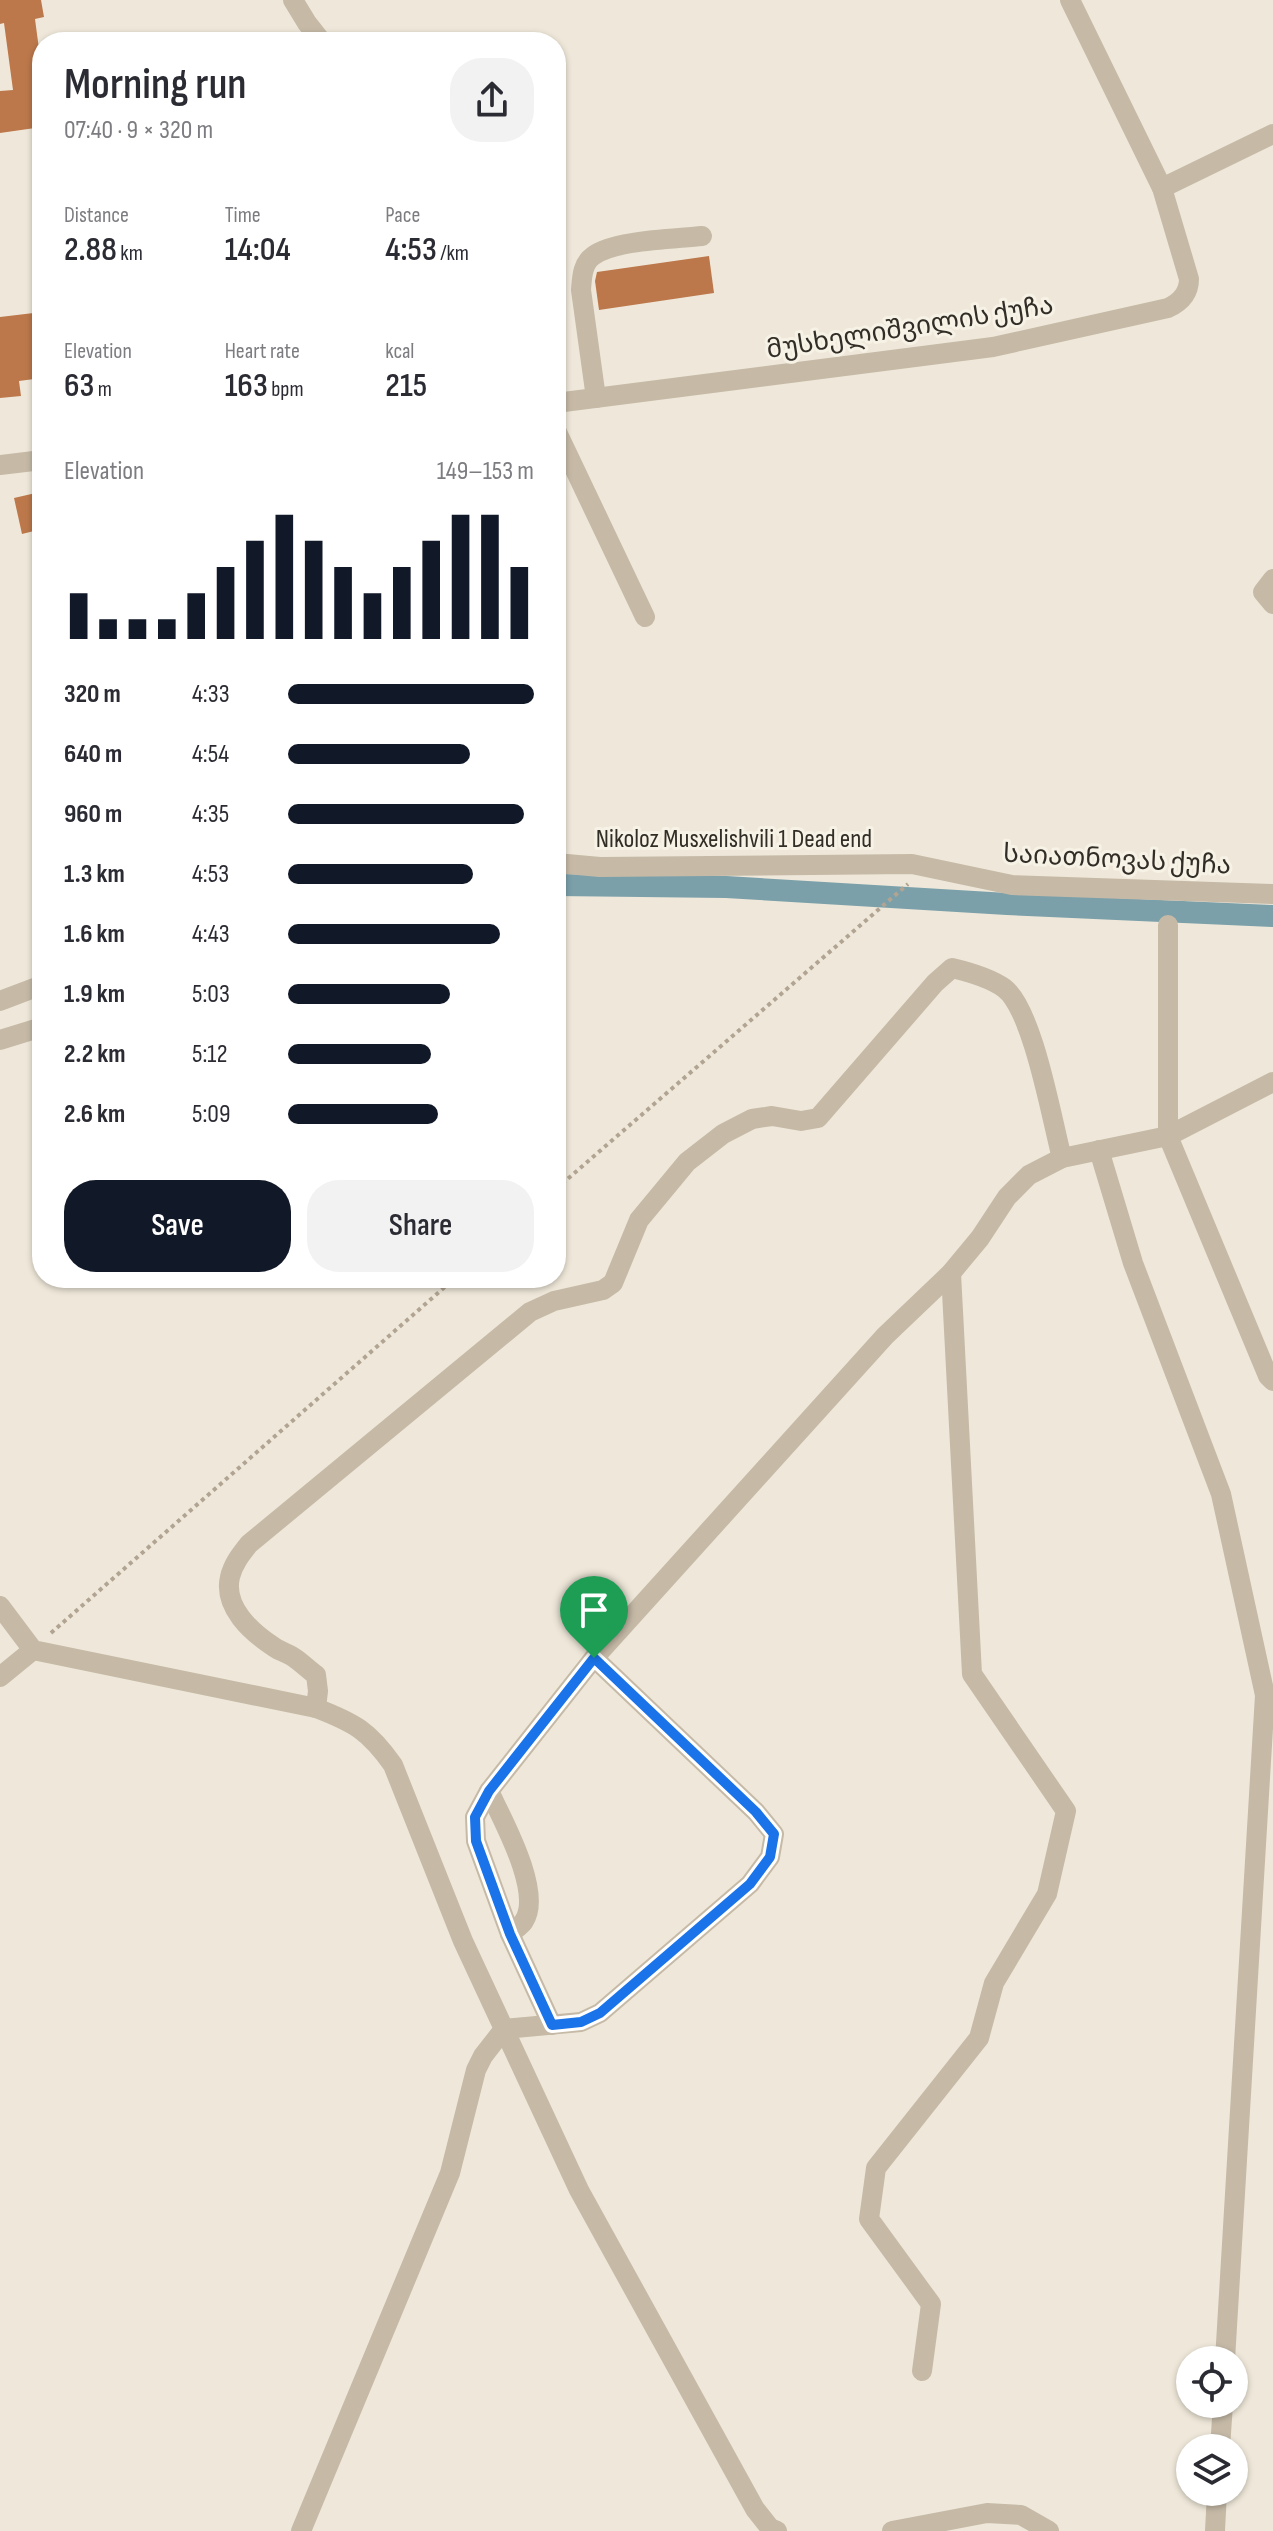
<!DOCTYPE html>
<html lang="en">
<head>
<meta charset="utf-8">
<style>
	body { margin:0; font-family:"Sofia Sans Condensed","Noto Sans Georgian",sans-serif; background:#f2f2f3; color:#2b2b33; height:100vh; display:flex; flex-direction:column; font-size:30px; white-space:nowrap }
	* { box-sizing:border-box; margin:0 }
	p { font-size:26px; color:#7c7c81 }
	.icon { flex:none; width:44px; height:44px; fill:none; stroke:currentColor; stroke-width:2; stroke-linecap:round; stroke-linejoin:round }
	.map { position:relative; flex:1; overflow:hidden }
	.drawer { position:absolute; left:32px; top:32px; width:534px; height:1256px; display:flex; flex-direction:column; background:#fff; border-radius:32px; box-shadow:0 2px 6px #0004 }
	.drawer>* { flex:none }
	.buttons { position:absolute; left:1176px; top:2346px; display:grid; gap:16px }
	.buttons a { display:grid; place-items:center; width:72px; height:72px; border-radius:50%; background:#fff; box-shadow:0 2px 6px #0004; font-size:40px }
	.pin { position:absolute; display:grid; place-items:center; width:68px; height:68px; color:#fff; margin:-82px -34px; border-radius:50% 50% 50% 0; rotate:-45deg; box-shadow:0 0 8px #0007 }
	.pin .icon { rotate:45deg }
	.round { display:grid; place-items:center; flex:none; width:84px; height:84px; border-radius:32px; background:#f2f2f3 }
	.headline { display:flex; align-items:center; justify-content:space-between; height:136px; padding:0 32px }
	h1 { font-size:44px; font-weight:600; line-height:60px }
	.figures { display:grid; grid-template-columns:repeat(3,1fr); gap:12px; height:136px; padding:8px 32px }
	.figures div { display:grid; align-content:center }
	.figures b { font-size:34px; font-weight:600 }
	.figures small { font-size:22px; font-weight:400 }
	.figures p { font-size:22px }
	.chart { height:224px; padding:16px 32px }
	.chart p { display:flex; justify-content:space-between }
	.chart svg { width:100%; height:144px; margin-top:8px; stroke:#111827; stroke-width:6 }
	.action { display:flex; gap:16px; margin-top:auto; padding:16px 32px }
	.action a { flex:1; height:92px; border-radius:32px; background:#111827; color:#fff; font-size:32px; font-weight:600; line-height:92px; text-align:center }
	.action a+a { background:#f2f2f3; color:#2b2b33 }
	ul { padding:0 32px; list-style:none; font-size:26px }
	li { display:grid; grid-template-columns:128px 96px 1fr; align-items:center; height:60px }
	li i { height:20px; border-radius:10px; background:#111827 }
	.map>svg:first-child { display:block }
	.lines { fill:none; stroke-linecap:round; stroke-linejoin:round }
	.canal { stroke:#7ba0aa; stroke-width:22 }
	.building { fill:#bc784b }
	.path { stroke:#b1a492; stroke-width:4; stroke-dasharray:4 4; stroke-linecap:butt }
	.minor { stroke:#c6baa7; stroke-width:20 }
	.route-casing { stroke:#fff; stroke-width:16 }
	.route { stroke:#1a73e8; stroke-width:10 }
	.labels { text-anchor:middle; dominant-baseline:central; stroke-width:6; stroke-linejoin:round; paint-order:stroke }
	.street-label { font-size:26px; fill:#332d27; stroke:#f7f2e6 }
</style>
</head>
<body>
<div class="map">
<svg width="1273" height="2531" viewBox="0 0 1273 2531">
	<rect width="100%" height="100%" fill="#efe8da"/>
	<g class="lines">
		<polyline class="canal" points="556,885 726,887 1007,904 1273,916"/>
	</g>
	<g class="building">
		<polygon points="0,0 41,0 44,17 35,19 42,72 42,127 0,133 0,91 13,90 4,23 0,24"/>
		<polygon points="709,256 714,293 599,310 595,281 597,272"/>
		<polygon points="42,312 42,378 19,381 21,396 0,398 0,317"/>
		<polygon points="40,492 42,529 22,534 14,498"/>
	</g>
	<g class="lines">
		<g class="path">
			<polyline points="556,1189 908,884"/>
			<polyline points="51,1633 455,1278"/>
		</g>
		<g class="minor">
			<polyline points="293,0 307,23 322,42"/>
			<polyline points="1162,188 1273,134"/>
			<path d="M596,398l-15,-108c1,-12 1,-26 12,-34 20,-16 83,-17 109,-20"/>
			<path d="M556,403l437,-56 175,-39c13,-6 21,-15 21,-29l-27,-91 -92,-188"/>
			<polyline points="556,430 645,617"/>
			<polyline points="0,465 42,460"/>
			<polyline points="1273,579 1263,592 1273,604"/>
			<polyline points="556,863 600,867 912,864 1012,885 1273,894"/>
			<polyline points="1168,925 1168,1136 1268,1376 1273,1381"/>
			<polyline points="0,1001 42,985"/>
			<polyline points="0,1040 42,1027"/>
			<polyline points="1099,1150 1133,1263 1221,1494 1265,1695 1225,2360"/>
			<path d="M0,1606l33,44 283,58c39,15 53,23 77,57l70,176 116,249 176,319 15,19 7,3"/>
			<polyline points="0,1677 33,1650"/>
			<path d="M316,1708l2,-17 -2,-16c-7,-5 -13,-11 -20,-16 -6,-5 -15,-7 -22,-12 -23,-15 -51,-40 -44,-70 3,-13 11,-23 19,-33l281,-232 24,-11 49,-11 10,-7 26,-63 48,-58 36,-28 29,-15 20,-3 29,5 17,-3 117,-135 17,-15c17,4 38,10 52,20 29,21 48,133 58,170"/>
			<path d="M489,1791c13,28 54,101 35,130 -3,5 -10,9 -14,13"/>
			<polyline points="552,2025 510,1934 476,1841 475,1817 489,1791 594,1658"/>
			<polyline points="922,2371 931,2304 869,2219 876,2168 979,2038 994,1983 1047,1894 1066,1811 972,1674 951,1273"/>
			<polyline points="1220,2448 1223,2404"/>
			<polyline points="301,2531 450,2173 476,2070 483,2056 504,2029 581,2022 600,2013 750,1884 770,1857 774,1834 756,1812 594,1658 885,1336 951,1273 980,1238 1007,1197 1029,1175 1062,1158 1168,1136 1273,1082"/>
			<polyline points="892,2531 987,2513 1021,2515 1049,2531"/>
			<polyline points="1215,2531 1217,2492"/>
		</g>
	</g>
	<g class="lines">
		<g class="route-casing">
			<polygon id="route" points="594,1658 756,1812 774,1834 770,1857 750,1884 600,2013 581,2022 552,2025 510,1934 476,1841 475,1817 489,1791"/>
		</g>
		<use href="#route" class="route"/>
	</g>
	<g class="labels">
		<g class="street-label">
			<text transform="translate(910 328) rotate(-9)">მუსხელიშვილის ქუჩა</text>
			<text x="734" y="839">Nikoloz Musxelishvili 1 Dead end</text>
			<text transform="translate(1117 860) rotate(3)">საიათნოვას ქუჩა</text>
		</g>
	</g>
</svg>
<div class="buttons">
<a><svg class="icon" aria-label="locate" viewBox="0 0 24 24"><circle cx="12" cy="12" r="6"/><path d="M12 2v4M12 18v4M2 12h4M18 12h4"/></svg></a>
<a><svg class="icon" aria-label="layers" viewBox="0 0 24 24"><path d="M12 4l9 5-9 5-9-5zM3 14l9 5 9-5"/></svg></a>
</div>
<div class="pin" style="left:594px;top:1658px;background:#1e9e55"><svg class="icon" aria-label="arrive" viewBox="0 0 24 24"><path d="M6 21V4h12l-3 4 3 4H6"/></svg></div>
<section class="drawer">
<div class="headline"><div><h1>Morning run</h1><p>07:40 · 9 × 320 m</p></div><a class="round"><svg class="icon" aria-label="share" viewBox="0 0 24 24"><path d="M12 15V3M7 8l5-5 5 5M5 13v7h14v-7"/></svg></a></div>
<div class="figures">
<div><p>Distance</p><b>2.88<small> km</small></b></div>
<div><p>Time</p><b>14:04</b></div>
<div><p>Pace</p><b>4:53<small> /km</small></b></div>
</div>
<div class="figures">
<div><p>Elevation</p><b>63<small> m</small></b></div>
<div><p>Heart rate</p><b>163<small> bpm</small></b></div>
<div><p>kcal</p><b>215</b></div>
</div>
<div class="chart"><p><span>Elevation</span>149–153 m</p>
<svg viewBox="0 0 160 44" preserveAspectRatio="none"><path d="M5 44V30M15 44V38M25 44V38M35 44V38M45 44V30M55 44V22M65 44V14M75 44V6M85 44V14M95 44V22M105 44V30M115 44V22M125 44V14M135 44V6M145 44V6M155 44V22"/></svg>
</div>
<ul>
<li><b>320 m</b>4:33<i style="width:100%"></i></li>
<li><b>640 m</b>4:54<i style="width:74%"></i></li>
<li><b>960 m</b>4:35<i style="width:96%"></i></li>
<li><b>1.3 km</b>4:53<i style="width:75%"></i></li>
<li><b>1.6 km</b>4:43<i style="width:86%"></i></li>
<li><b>1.9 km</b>5:03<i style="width:66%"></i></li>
<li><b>2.2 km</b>5:12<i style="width:58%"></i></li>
<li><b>2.6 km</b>5:09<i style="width:61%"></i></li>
</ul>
<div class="action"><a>Save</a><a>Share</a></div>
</section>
</div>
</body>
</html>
